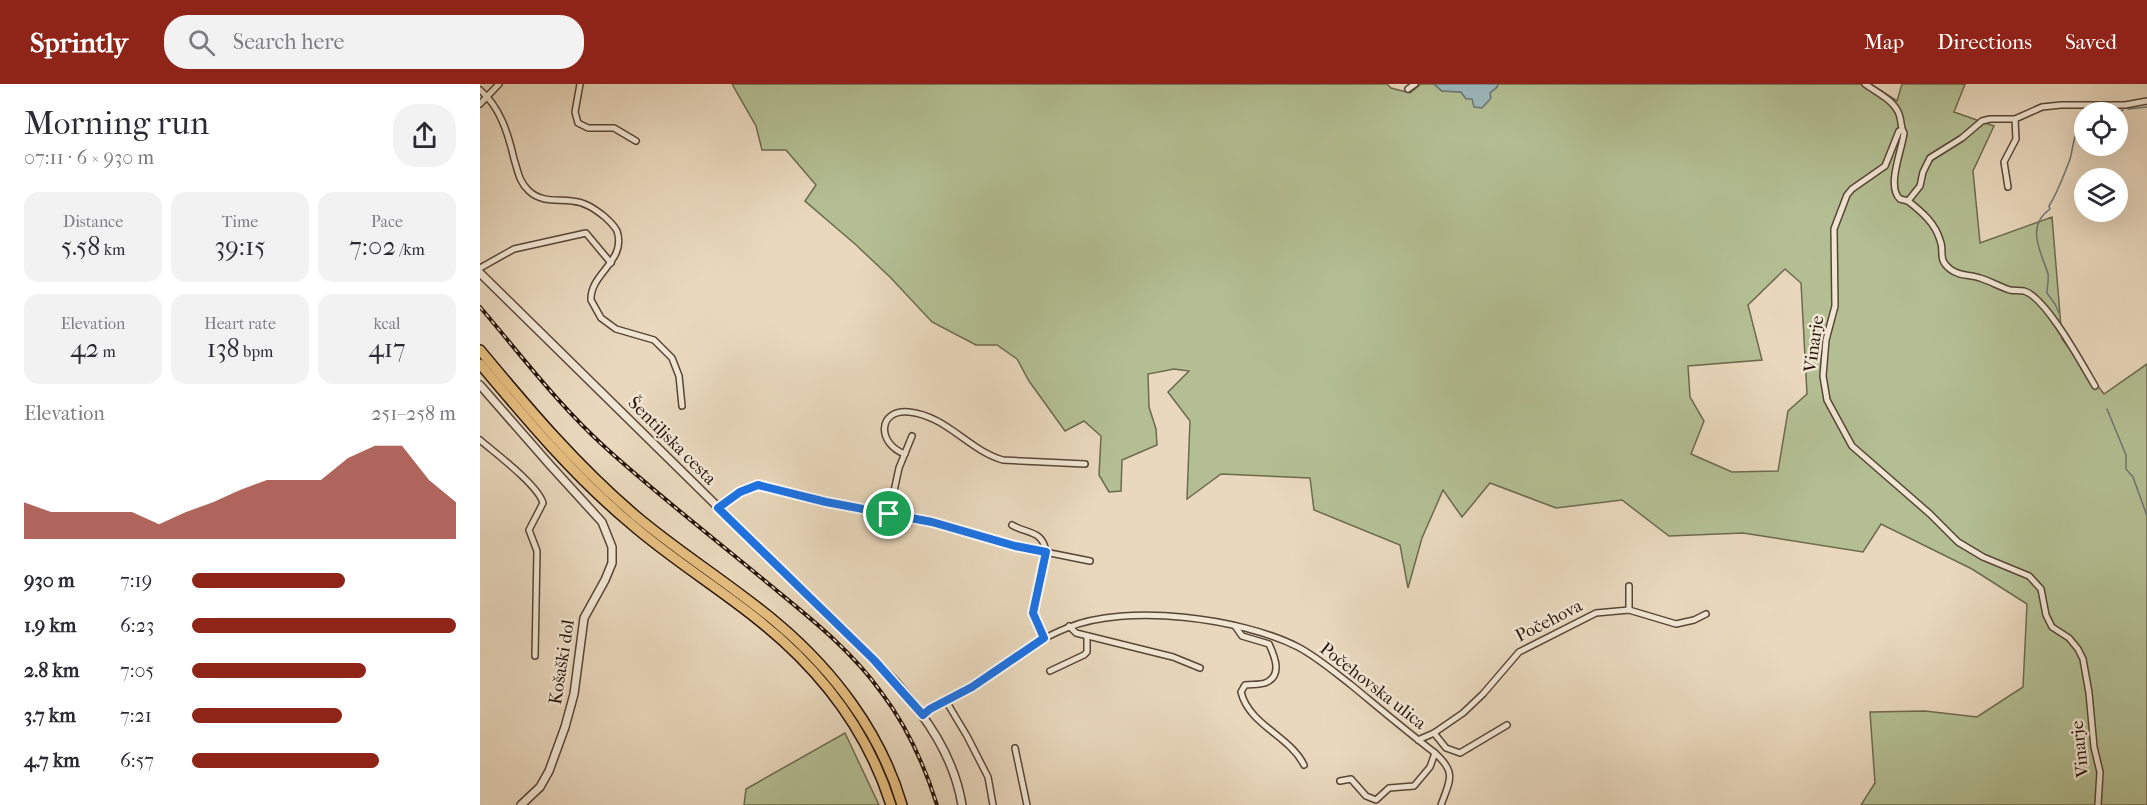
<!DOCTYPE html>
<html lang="en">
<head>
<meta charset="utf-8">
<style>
	body { margin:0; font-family:"IM FELL French Canon",serif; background:#f2f2f3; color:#2b2b33; height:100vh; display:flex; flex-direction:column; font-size:22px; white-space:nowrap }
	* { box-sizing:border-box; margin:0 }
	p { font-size:20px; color:#7c7c81 }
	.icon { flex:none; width:33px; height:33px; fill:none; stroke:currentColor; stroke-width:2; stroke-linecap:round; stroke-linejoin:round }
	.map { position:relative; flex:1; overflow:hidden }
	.sheet { display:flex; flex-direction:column; background:#fff; width:480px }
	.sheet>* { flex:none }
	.buttons { position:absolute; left:1594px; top:18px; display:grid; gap:12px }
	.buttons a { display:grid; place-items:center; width:54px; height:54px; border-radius:50%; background:#fff; box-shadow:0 6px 24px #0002; font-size:30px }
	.pin { position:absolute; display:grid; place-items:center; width:51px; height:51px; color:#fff; margin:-26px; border:3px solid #fff; border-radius:50%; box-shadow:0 2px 6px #0007 }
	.round { display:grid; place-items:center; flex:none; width:63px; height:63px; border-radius:24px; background:#f2f2f3 }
	.head { display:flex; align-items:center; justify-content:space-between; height:102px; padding:0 24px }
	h1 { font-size:33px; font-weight:600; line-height:45px }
	.stats { display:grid; grid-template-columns:repeat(3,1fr); gap:9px; height:102px; padding:6px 24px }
	.stats div { display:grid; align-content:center; border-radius:15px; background:#f2f2f3; text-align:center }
	.stats b { font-size:26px; font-weight:600 }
	.stats small { font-size:16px; font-weight:400 }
	.stats p { font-size:16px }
	.chart { height:168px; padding:12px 24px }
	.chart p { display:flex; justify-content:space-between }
	.chart svg { width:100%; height:108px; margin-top:6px; fill:#8f2418; opacity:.7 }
	ul { padding:0 24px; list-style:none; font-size:20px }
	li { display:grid; grid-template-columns:96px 72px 1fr; align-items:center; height:45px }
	li i { height:15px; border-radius:8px; background:#8f2418 }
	header { display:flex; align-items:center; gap:36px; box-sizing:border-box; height:84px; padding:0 30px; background:#8f2418; color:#fff }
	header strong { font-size:28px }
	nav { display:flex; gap:33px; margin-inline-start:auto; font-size:21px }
	.search { width:420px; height:54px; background:#f2f2f3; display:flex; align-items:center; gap:15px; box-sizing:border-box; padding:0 21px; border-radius:24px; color:#7c7c81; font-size:22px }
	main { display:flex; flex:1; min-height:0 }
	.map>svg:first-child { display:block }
	.green { fill:#b3bf93; stroke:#6d6a4e; stroke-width:1.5; fill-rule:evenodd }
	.water { fill:#9cb7bc; stroke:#6d7675; stroke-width:1.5 }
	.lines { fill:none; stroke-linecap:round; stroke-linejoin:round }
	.stream { stroke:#6d7675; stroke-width:1.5 }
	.minor-casing { stroke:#584637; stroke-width:8 }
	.tertiary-casing { stroke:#584637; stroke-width:10 }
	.trunk-casing { stroke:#27150a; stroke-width:12 }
	.minor { stroke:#f1e6d4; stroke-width:5 }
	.tertiary { stroke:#f1e6d4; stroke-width:7 }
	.trunk { stroke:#e4bc7e; stroke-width:9 }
	.rail-casing { stroke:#27150a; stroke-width:4 }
	.rail { stroke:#f1e6d4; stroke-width:1.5; stroke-dasharray:4.5; stroke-linecap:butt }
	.route-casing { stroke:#fff; stroke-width:12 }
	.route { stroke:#1a73e8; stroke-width:8 }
	.labels { text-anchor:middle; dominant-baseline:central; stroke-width:5; stroke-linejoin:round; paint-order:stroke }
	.street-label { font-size:18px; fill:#27150a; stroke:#f1e6d4 }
</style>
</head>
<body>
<header>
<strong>Sprintly</strong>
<div class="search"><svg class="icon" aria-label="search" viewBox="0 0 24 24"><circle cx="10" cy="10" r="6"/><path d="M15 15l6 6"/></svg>Search here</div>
<nav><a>Map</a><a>Directions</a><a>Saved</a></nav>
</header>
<main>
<section class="sheet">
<div class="head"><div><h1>Morning run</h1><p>07:11 · 6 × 930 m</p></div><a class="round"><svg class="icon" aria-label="share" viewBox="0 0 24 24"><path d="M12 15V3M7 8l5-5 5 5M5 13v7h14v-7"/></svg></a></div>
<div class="stats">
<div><p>Distance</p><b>5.58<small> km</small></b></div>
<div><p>Time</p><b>39:15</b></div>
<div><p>Pace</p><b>7:02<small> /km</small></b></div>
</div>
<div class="stats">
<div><p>Elevation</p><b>42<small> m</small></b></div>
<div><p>Heart rate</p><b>138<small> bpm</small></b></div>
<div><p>kcal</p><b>417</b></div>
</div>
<div class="chart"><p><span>Elevation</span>251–258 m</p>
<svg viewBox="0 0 160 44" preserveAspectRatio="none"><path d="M0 44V29L10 33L20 33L30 33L40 33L50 38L60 33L70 29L80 24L90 20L100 20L110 20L120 11L130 6L140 6L150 20L160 29V44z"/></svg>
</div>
<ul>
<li><b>930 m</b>7:19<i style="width:58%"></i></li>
<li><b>1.9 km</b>6:23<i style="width:100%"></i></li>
<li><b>2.8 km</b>7:05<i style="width:66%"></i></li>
<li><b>3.7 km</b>7:21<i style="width:57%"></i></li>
<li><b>4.7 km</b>6:57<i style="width:71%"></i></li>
</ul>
</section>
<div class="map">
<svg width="1667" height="721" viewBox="0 0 1667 721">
	<rect width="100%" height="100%" fill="#e9d8bd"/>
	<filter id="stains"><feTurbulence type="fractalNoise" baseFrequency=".00333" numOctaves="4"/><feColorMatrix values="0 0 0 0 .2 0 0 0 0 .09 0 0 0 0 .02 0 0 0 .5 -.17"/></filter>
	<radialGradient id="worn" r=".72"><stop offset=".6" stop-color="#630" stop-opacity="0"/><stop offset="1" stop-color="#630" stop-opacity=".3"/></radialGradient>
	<g class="green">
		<path d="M252,0h655l4,4 19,5 11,-9h13l8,7 48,2 7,-6 1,-3h373l26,17 5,-17h63l-11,28 40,14 -21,45 7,72 72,-26 10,122 42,55 43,-30v441h-286l14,-22 -5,-71 55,-1 52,6 46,-30 4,-83 -55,-35 -91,-45 -18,28 -120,-19 -74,3 -47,-36 -66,8 -66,-25 -28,34 -19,-27 -21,48 -14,50 -8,-43 -86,-35 -4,-32 -89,-4 -34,25 3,-78 -22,-29 21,-21 -15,-2 -26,5 1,33 7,22 1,16 -35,15 -1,31 -12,1 -10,-17 2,-39 -17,-15 -19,10 -36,-50 -12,-22 -20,-14h-21l-44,-23 -42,-45 -35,-33 -50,-43 11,-16 -30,-35h-24l-6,-24zM1305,185l16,14 6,111 -19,17 -10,60 -46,1 -41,-18 13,-33 -14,-24 -2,-31 74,-6 -14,-55z"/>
		<polygon points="365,649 399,721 264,721 266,705"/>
	</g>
	<polygon class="water" points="954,0 1018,0 1017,3 1010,9 1011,14 1002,24 994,23 992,15 986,15 981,8 962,7"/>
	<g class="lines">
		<g class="stream">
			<polyline points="1648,25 1667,23"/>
			<polyline points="1637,28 1643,26"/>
			<path d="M1579,229l-4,-9 -8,-11c0,-6 2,-14 1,-19 -7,-23 -23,-47 2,-65l-1,-3c9,-14 14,-29 20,-44 5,-12 2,-29 16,-38"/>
			<polyline points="1627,325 1646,371 1646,385 1653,393 1667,432"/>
		</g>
		<g class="minor-casing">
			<g id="minor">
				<polyline points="100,0 95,28 98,39 108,44 134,44 156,57"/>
				<path d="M1385,0c11,8 29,16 34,30 3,7 1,13 5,19 -2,17 -18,54 -4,66l8,2 12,-15 3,-14 7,-14 32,-20 20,-17 8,-2h25l27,-12 19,-2h64l22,-4"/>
				<polyline points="928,5 935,0"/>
				<path d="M0,6c20,17 28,43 34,69 4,12 5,23 15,32 13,12 28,8 43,10 13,1 23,8 33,16 4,4 9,8 12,14 10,30 -27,42 -26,69l10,18 15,11 38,11 18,18 7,18 3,30"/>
				<polyline points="0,20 19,0"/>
				<polyline points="1422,46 1419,47 1405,82 1372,105 1367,111 1354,145 1355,222 1346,256 1343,292 1347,316 1372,362 1450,430 1478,458 1503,473 1549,492 1561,505 1566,531 1572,543 1589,554 1598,565 1603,575 1609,609 1614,663 1620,688 1618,721"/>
				<polyline points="1528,103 1524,78 1536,55 1535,35"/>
				<path d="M1428,117c14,11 27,22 32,39 5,12 -3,19 10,29 10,8 19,5 30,9 10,3 20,9 30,12 5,1 9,0 14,1 22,6 59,75 71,95"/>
				<polyline points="0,184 34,165 106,149 131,179"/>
				<path d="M0,356c15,13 58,45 63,63l-14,27 8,21 -2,105"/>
				<path d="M425,370c-28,-10 -28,-45 4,-42 38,4 59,38 94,48l82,4"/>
				<polyline points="238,424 259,408 278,401 346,418 452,438 535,462 610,477"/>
				<polyline points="409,430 419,384 432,352"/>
				<path d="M532,441c15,9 31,5 34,27l-13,61 11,25"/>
				<polyline points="1149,526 1149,502"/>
				<polyline points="589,542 596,549 693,573 720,584"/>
				<path d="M755,542l7,10 27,8c6,13 14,32 -4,39 -6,2 -13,1 -20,2l-4,7c8,33 49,44 63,73"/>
				<polyline points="570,587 604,571 607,568 607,552"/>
				<polyline points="466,617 487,652 508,693 513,721"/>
				<path d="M443,631c15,-13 34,-19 51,-30 30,-20 59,-44 93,-57 60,-25 174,-10 231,19 19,10 35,24 52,37 28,23 56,47 85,69 22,20 15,27 6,52"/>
				<polyline points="954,649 966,664 980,669 1027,641"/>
				<polyline points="938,656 954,649 983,629 1003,610 1039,568 1116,529 1149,526 1196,540 1214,536 1226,530"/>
				<polyline points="535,664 547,721"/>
				<polyline points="860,697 871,695 886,712 896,716 909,704 934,702 950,683 955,669"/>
			</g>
		</g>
		<g class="tertiary-casing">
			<g id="tertiary">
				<path d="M0,189l415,408c31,36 59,75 67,124"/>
				<polyline points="0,301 70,381 122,438 132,463 132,479 125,496 104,534 94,610 85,643 69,687 60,703 41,721"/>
			</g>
		</g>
		<g class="trunk-casing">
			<g id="trunk">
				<path d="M0,266c49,59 97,116 156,166 45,38 96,69 141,107 57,48 104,110 125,182"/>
				<path d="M0,280c47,56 94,112 150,159 40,35 86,63 127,96 62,49 110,110 134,186"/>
			</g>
		</g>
		<use href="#minor" class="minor"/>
		<use href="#tertiary" class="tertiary"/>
		<use href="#trunk" class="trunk"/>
		<g class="rail-casing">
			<path id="rail" d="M0,223c41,48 79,99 127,142 52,47 109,91 163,136 40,33 81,65 111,107 26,34 43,72 56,113"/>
		</g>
		<use href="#rail" class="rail"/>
	</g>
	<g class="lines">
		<g class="route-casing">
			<polygon id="route" points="278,401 346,418 452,438 535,462 566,468 553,529 564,554 492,603 450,625 443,631 394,576 238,424 260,408"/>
		</g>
		<use href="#route" class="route"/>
	</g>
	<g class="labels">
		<g class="street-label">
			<text transform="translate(1334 260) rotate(-82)">Vinarje</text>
			<text transform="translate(192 357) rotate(45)">Šentiljska cesta</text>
			<text transform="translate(1069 537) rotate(-27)">Počehova</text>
			<text transform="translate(82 578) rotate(-81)">Košaški dol</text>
			<text transform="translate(893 602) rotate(38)">Počehovska ulica</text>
			<text transform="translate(1600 665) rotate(-96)">Vinarje</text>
		</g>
	</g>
	<rect width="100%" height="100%" filter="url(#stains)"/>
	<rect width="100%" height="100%" fill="url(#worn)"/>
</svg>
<div class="buttons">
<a><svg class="icon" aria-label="locate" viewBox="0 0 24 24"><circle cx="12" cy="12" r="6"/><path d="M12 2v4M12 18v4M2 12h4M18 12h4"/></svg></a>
<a><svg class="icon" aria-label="layers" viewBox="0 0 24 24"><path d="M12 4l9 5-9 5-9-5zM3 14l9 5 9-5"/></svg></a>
</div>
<div class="pin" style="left:409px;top:430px;background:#1e9e55"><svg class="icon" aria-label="arrive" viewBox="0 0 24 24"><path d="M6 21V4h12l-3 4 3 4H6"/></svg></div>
</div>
</main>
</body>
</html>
